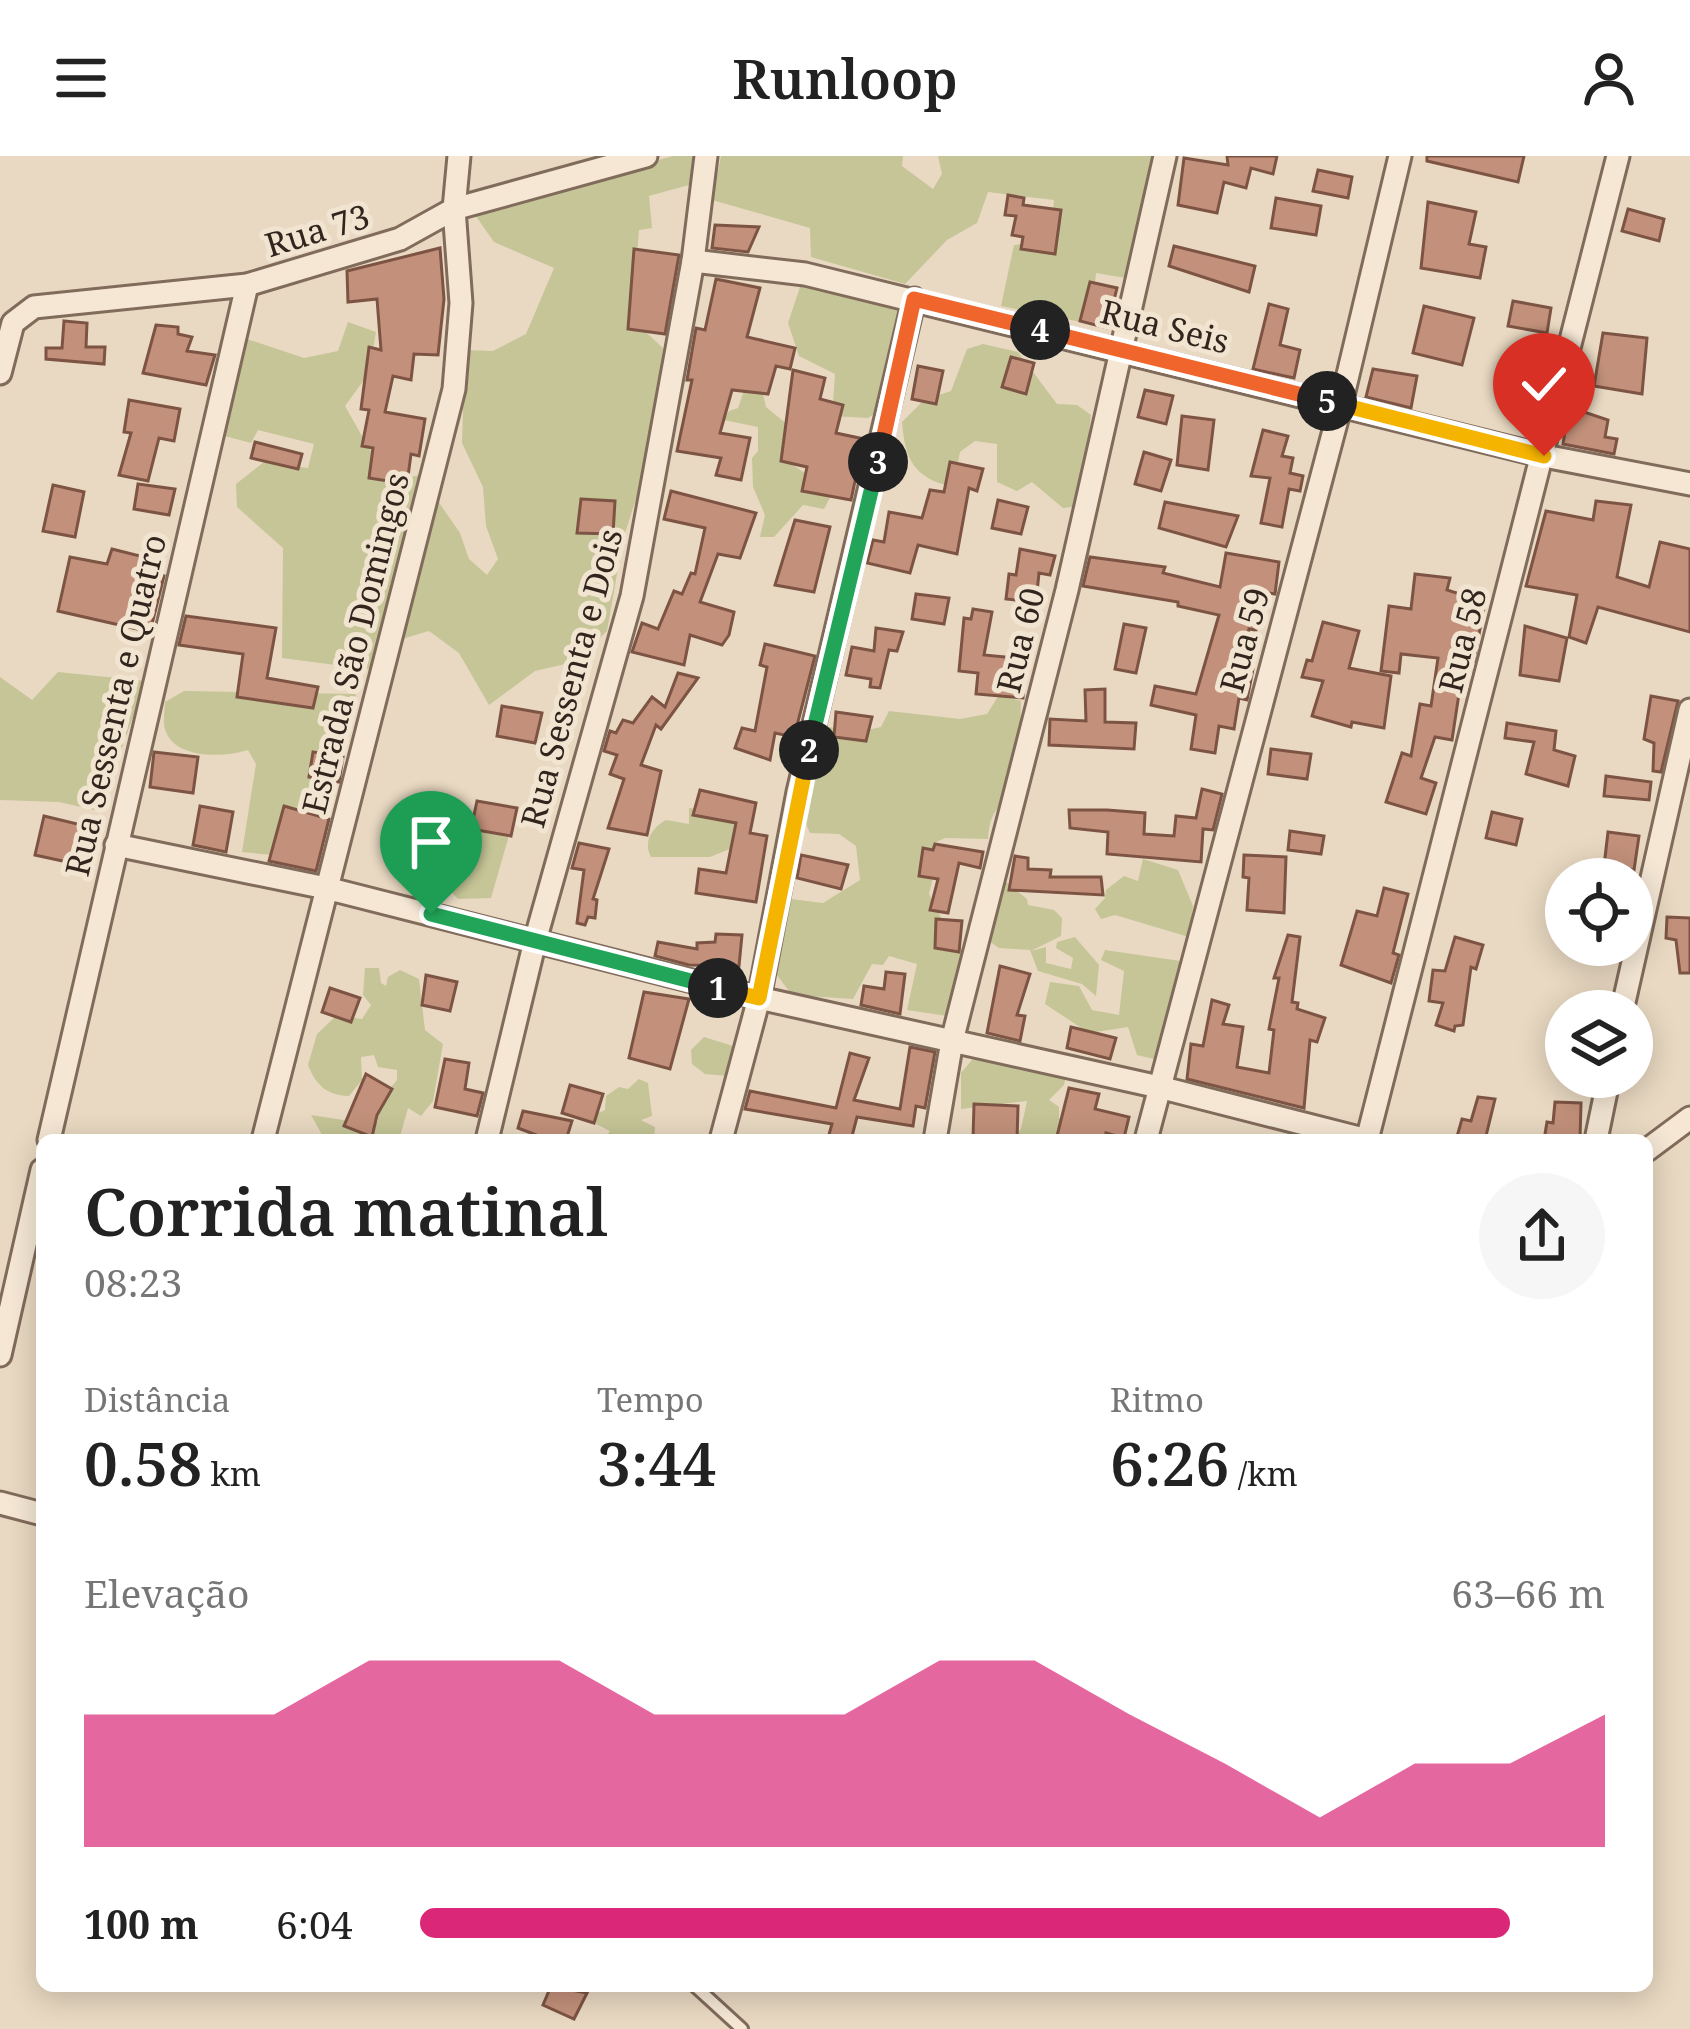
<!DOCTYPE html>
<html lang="pt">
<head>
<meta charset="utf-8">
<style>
	body { margin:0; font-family:"Noto Serif",serif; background:#f6f6f6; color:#222; height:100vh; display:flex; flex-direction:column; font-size:45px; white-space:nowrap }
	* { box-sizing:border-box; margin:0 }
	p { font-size:39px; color:#767676 }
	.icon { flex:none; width:66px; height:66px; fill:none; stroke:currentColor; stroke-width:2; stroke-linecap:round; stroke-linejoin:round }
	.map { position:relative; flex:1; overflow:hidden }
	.sheet { position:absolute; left:36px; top:978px; width:1617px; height:858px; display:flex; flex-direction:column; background:#fff; border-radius:18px; box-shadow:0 6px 30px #0003 }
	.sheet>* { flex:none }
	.tools { position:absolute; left:1545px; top:702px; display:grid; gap:24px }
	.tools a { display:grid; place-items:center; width:108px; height:108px; border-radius:50%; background:#fff; box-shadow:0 6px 30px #0003; font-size:60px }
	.pin { position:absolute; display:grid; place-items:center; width:102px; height:102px; color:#fff; margin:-123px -51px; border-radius:50% 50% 50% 0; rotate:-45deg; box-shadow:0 0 12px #0007 }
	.pin .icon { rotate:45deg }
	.km { position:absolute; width:60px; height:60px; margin:-30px; border-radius:50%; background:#222; color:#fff; font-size:33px; line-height:60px; text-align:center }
	.round { display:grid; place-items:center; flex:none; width:126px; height:126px; border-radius:63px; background:#f6f6f6 }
	.headline { display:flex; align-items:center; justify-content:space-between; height:204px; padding:0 48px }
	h1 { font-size:66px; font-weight:600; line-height:90px }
	.metrics { display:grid; grid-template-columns:repeat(3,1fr); gap:18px; height:204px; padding:12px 48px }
	.metrics div { display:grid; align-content:center }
	.metrics b { font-size:60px; font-weight:600 }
	.metrics small { font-size:33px; font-weight:400 }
	.metrics p { font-size:33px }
	.chart { height:336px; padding:24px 48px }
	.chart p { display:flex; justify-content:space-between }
	.chart svg { width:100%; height:216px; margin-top:12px; fill:#db2777; opacity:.7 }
	ul { padding:0 48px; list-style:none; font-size:39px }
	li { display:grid; grid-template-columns:192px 144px 1fr; align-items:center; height:90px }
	li i { height:30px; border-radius:15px; background:#db2777 }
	header { display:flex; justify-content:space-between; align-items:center; height:156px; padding:0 48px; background:#fff; font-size:54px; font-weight:600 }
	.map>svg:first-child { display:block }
	.green { fill:#c5c597 }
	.building { fill:#c3917b; stroke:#7d5443; stroke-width:3 }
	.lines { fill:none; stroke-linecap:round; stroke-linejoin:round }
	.service-casing { stroke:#816b5b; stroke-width:16 }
	.minor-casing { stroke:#816b5b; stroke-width:27 }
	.service { stroke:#f5e7d4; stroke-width:10 }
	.minor { stroke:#f5e7d4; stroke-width:21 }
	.split-1-casing { stroke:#fff; stroke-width:24 }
	.split-2-casing { stroke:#fff; stroke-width:24 }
	.split-3-casing { stroke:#fff; stroke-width:24 }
	.split-4-casing { stroke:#fff; stroke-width:24 }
	.split-5-casing { stroke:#fff; stroke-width:24 }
	.split-6-casing { stroke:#fff; stroke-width:24 }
	.split-1 { stroke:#22a559; stroke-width:15 }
	.split-2 { stroke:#f5b400; stroke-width:15 }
	.split-3 { stroke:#22a559; stroke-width:15 }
	.split-4 { stroke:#f0652b; stroke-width:15 }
	.split-5 { stroke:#f0652b; stroke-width:15 }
	.split-6 { stroke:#f5b400; stroke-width:15 }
	.labels { text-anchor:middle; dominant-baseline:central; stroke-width:10; stroke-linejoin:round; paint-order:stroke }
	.street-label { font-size:33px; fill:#32251e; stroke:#f1e4d0 }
</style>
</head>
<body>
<header><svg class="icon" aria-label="menu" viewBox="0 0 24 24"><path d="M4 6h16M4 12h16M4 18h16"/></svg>Runloop<svg class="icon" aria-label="person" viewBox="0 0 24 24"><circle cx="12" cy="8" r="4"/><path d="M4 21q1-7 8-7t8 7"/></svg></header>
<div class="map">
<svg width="1690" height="1873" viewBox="0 0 1690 1873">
	<rect width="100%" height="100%" fill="#e9d9c2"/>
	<g class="green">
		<polygon points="673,0 692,0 696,27 649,40 652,72 639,74 635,124 638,169 663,192 654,285 623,384 607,475 574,506 535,515 489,549 459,497 429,475 402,483 374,514 282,502 283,392 237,351 236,328 264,306 308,312 314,288 258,274 251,287 221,279 244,182 304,202 338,195 348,166 376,176 369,217 345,250 371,296 396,324 420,319 460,377 469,403 487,419 498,403 486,370 483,331 462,287 465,194 493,195 526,178 554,112 494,86 473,56"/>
		<polygon points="721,0 903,0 902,10 933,33 942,18 938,0 1156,0 1126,122 1096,117 1091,168 1001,150 1014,89 1051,84 1054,44 988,36 977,67 947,84 905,128 811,101 810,72 712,44"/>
		<polygon points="802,125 904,154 887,249 868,262 832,260 835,218 799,200 788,167"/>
		<path d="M983,188l35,8 39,52 20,1 14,10 -3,27 11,28 -19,36 -17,2 -31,-26 -15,9 -20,-9v-38l-22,-3 -15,11 -7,35c-39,-9 -48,-27 -51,-65l22,-22 27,-9 16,-42z"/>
		<polygon points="746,229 761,229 766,251 788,269 784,303 833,336 824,353 803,349 774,381 760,381 765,359 753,331 752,302 758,295 758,271 724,264 729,255 738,252"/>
		<polygon points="58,516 146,525 99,655 59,646 0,644 0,521 32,544"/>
		<path d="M184,535l172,3 -26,104 -37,59 -51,-5 14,-88 -8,-14c-22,7 -71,10 -82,-18 -4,-8 -1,-22 -1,-30z"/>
		<path d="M999,539l22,6c-1,19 1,62 -5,79 -10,28 -26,23 -28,59l-43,-1 -11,5 2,22 -7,29 27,53 9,3 -18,66 -40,-6 10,-46 -28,-8 -6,9 -11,-1 -19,35 -61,-4 -19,-25 7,-64 11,-7 32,4 37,-23 -4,-34 -17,-12 -29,-1 -11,-25 30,-81 29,5 23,-5 8,-16 71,8 27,-5z"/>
		<path d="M689,652l50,6 -2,32 -27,11h-59c-8,-16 1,-29 15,-37l23,4z"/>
		<polygon points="481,661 510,676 491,742 458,743 436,720 444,690"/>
		<polygon points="1143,703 1178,714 1193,750 1189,781 1115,759 1101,763 1095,753 1105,742 1106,734 1124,720 1138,725"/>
		<polygon points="1005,725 1027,743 1028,749 1054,754 1062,762 1061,780 1031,795 1046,791 1046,807 1071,813 1073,802 1056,792 1057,786 1075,781 1099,809 1096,840 1082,828 1038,815 1030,794 999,792 986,783 998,732"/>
		<polygon points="1105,794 1201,808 1186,874 1163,905 1137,899 1128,871 1089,877 1045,848 1050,826 1079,830 1092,854 1119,859 1124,815 1101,804"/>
		<path d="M365,812h14l2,15 5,3 2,-9 12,-7 19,9 6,51 18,14 -10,57 -12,15 -13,-8 -9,32h-74l-14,-25 64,10 3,-4 -2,-16 21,-25v-10l-19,-3 -4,-12 -13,2 1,23 -13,16c-23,-1 -33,-11 -41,-31l9,-31 20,-19 25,4 9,-14 -8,-10z"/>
		<polygon points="704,881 733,890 727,920 705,918 692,908 691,894"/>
		<polygon points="976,899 1066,920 1064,929 1049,944 1059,951 1059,962 1067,967 1061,984 1014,980 1021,973 1027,945 961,953 961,917"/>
		<polygon points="639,923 648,927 652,960 641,964 655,971 654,984 604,984 610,975 596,968 594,959 605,954 606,940 619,931 628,933"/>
	</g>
	<g class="building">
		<polygon points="1227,0 1277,0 1273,18 1251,12 1246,32 1224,26 1217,57 1178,49 1184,2 1228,9"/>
		<polygon points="1427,0 1524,0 1518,26 1427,5"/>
		<polygon points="1318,14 1352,21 1348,42 1313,35"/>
		<polygon points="1008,39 1024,42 1023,49 1061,54 1055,98 1021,93 1023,81 1012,79 1016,60 1005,59"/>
		<polygon points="1276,42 1321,50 1316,79 1271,72"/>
		<polygon points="1428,46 1476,56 1469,88 1486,91 1480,122 1421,112"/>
		<polygon points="1628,53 1664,63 1659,85 1622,75"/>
		<polygon points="715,69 759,71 748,96 712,92"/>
		<polygon points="1174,90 1255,110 1249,136 1169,110"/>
		<polygon points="440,92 444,143 438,199 414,198 411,224 393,220 385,256 425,263 419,300 411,298 407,328 369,322 373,292 362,290 369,254 361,253 369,191 381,194 377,143 348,146 347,115"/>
		<polygon points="634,93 679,99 665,178 628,173"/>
		<polygon points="716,123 760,132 747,181 795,192 790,213 776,210 768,238 732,234 720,277 750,282 741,324 716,319 721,302 677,295 692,224 687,224 696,172 705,174"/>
		<polygon points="1090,126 1117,132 1107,172 1080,165"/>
		<polygon points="1513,145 1551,152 1547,177 1508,170"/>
		<polygon points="1269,148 1288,153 1280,189 1300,194 1294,222 1253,213"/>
		<polygon points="1424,150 1474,162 1462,209 1413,197"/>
		<polygon points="64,165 87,167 86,191 105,191 104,208 46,203 46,192 62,192"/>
		<polygon points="156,169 178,171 178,178 192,181 187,195 215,199 206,229 143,217"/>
		<polygon points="1603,177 1647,182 1642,238 1594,230"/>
		<polygon points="1011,201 1034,207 1026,238 1002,231"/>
		<polygon points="918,210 943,215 936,248 912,243"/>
		<polygon points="1373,213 1417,220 1411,252 1366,241"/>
		<polygon points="793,214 825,222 820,243 843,249 836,277 864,283 851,344 802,335 807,311 781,305"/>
		<polygon points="1145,234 1173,240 1166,268 1138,261"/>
		<polygon points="129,244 180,253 174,285 159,282 148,325 119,319 131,277 124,276"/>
		<polygon points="1569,251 1608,264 1605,281 1617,283 1614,298 1563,288"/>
		<polygon points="1182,260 1214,264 1208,314 1177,309"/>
		<polygon points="1263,274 1288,280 1282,300 1293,302 1290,317 1303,320 1300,335 1289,333 1282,371 1261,367 1270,322 1251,320"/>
		<polygon points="255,286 302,298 298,313 251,302"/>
		<polygon points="1144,296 1171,304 1161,335 1135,328"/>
		<polygon points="950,306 983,313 977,335 969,332 957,398 918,389 910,417 867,407 873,384 884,386 889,356 922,362 930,334 944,336"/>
		<polygon points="138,328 175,333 169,359 134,353"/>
		<polygon points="53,329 84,336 75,381 43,375"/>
		<polygon points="671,335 756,357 740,402 718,398 700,446 734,456 729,479 722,489 690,479 684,509 632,496 642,467 658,473 674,435 682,438 691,417 695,418 705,372 664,363"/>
		<polygon points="581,343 615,345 613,378 577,377"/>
		<polygon points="998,344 1028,351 1021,378 992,372"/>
		<polygon points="1596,345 1631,349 1617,421 1649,431 1660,386 1690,393 1690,476 1598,451 1586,487 1569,481 1577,439 1526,430 1546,355 1593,364"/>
		<polygon points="1165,346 1238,360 1226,391 1159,372"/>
		<polygon points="795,364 830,371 814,436 775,429"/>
		<polygon points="112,393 152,403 149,417 164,420 150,476 58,455 70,401 107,408"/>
		<polygon points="1020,393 1055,400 1050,419 1039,417 1036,446 1006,443 1009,418 1016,419"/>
		<polygon points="1226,397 1279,406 1275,438 1263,436 1256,474 1249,473 1239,510 1253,513 1247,544 1239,542 1234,573 1219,570 1215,597 1191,593 1196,559 1151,549 1155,530 1196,538 1219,459 1178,450 1178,446 1083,430 1090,401 1165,411 1163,417 1220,431"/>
		<polygon points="1415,418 1450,422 1447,434 1485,446 1474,505 1468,505 1464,531 1460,531 1452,584 1435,581 1421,622 1436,627 1426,658 1386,646 1402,597 1411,600 1420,548 1431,550 1438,502 1401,498 1399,517 1381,515 1389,450 1411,453"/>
		<polygon points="916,438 949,442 944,468 912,463"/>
		<polygon points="973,453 992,456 984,499 1026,503 1023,542 976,538 978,517 959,515 964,462 971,463"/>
		<polygon points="186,460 276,472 267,522 318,531 313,552 237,541 243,498 179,489"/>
		<polygon points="1323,466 1359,475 1349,512 1391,520 1384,572 1352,566 1351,571 1312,560 1323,525 1302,521 1307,504 1312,505"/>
		<polygon points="1124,468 1146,472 1136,517 1115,513"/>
		<polygon points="1525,470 1567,482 1559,525 1520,519"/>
		<polygon points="876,472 903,476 897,495 889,494 880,532 870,531 871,523 846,519 852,491 874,495"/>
		<polygon points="765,488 815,500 794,581 775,577 770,604 735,592 742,572 755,575 767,511 760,509"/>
		<polygon points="678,517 698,522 661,573 656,569 641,609 661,615 647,679 608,672 624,623 610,618 617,599 604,595 610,575 616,577 623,564 633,567 652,541 665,551"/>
		<polygon points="1105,533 1105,566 1136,567 1134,593 1049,589 1050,563 1086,565 1085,534"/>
		<polygon points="1651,540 1678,545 1661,616 1653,615 1654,587 1644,583"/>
		<polygon points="502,550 542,557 535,587 497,580"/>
		<polygon points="836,556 872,561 866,585 834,581"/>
		<polygon points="1507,567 1556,575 1554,594 1575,600 1568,630 1526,618 1534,586 1505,582"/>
		<polygon points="1271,593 1311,598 1307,623 1268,618"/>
		<polygon points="154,596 198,601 193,637 150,631"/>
		<polygon points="313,596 343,601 339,626 309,621"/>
		<polygon points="1606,620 1651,626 1649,644 1604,640"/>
		<polygon points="1202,633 1222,638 1213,674 1203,673 1201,706 1107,698 1108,676 1070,672 1069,654 1107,654 1145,657 1144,678 1174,680 1176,660 1196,662"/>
		<polygon points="700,634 756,647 750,677 767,680 756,746 696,737 699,713 726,717 736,667 693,659"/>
		<polygon points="477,645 517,652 511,680 471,673"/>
		<polygon points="200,650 233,656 226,696 193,689"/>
		<polygon points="284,650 329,663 316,715 269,705"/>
		<polygon points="1492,656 1522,663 1516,689 1486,682"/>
		<polygon points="44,660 90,671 81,709 35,699"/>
		<polygon points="1290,675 1324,680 1321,698 1288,694"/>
		<polygon points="1608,676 1639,680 1634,714 1604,710"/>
		<polygon points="579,687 609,693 593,743 597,744 595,762 588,761 585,769 577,767 584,714 572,712"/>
		<polygon points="935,688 983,696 980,712 959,707 948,757 930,754 938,723 919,720 923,692 933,694"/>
		<polygon points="801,699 848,709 841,733 797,722"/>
		<polygon points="1244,699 1286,701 1284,757 1247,754 1249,722 1243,721"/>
		<polygon points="1015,700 1028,702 1028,713 1051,714 1050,721 1101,721 1103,739 1009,734"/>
		<polygon points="1384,732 1408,738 1393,797 1399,799 1391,827 1341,809 1357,755 1377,760"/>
		<polygon points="1667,761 1690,762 1690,817 1680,817 1676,784 1666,782"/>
		<polygon points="936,763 962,765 959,796 935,792"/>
		<polygon points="716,778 742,779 739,810 689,809 655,800 658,786 697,793 697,787 715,786"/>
		<polygon points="1288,779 1300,781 1292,846 1298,847 1297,853 1325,862 1317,886 1310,884 1304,952 1187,923 1191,888 1203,890 1212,844 1229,849 1223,868 1243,871 1237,911 1269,917 1274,874 1269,873 1279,822 1274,822"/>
		<polygon points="1455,781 1483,789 1476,813 1471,811 1463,869 1455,870 1454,875 1436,869 1443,847 1429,845 1433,814 1445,815"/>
		<polygon points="1000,810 1030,818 1017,859 1025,860 1020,885 987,877"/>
		<polygon points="886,816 905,818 900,858 861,849 864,830 884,833"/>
		<polygon points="426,819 457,826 450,855 422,849"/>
		<polygon points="330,832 360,842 351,866 322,856"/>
		<polygon points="644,836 689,843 670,913 629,902"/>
		<polygon points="1071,871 1116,882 1110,903 1067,892"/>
		<polygon points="910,891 935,896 925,952 916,950 913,970 857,961 851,984 833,984 828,982 832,968 745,953 750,935 836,952 850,897 869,902 854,944 900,953"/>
		<polygon points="445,903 469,907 465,933 483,937 477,960 435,951"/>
		<polygon points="366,918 392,933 377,959 372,981 344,970"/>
		<polygon points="570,929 603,938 594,967 562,957"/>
		<polygon points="1069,932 1099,938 1095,953 1129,961 1124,982 1106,977 1105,984 1056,984"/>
		<polygon points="1478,941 1495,943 1485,984 1456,984 1462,963 1471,965"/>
		<polygon points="1555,946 1581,947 1580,984 1544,984 1547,966 1553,967"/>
		<polygon points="974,948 1018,950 1017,984 973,983"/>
		<polygon points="523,955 572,965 566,984 549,984 518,972"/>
		<polygon points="551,1830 587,1837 574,1863 543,1849"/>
	</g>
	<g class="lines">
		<g class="service-casing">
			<polyline id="service" points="695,1830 742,1873"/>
		</g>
		<g class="minor-casing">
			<g id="minor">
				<polyline points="693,105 805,118 1544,300 1690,328"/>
				<polyline points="0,217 13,167 34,151 247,129 400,83 454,53 646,0"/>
				<polyline points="116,689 326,732 759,842 1159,931 1367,984"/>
				<polyline points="1622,855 1690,554"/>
				<polyline points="49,984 247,129"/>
				<polyline points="263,984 454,233 461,147 454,53 459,0"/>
				<polyline points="487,984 535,785 632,440 693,105 706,0"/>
				<polyline points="721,984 759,842 798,636 914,143"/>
				<polyline points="935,984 952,885 1067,434 1165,0"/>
				<polyline points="1146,984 1341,248 1400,0"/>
				<polyline points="1367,984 1618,0"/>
				<polyline points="1596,984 1609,921"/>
				<polyline points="1647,994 1690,962"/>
				<polyline points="0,1199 42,1014"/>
				<polyline points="0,1347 42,1358"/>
			</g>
		</g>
		<use href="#service" class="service"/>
		<use href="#minor" class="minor"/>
	</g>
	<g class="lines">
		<g class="split-1-casing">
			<polyline id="split-1" points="431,758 718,832"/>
		</g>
		<g class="split-2-casing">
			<polyline id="split-2" points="718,832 759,842 809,594"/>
		</g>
		<g class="split-3-casing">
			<polyline id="split-3" points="809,594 878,306"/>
		</g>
		<g class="split-4-casing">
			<polyline id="split-4" points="878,306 914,143 1040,174"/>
		</g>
		<g class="split-5-casing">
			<polyline id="split-5" points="1040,174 1327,245"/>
		</g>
		<g class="split-6-casing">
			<polyline id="split-6" points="1327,245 1544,300"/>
		</g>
		<use href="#split-1" class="split-1"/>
		<use href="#split-2" class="split-2"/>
		<use href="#split-3" class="split-3"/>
		<use href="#split-4" class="split-4"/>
		<use href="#split-5" class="split-5"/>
		<use href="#split-6" class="split-6"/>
	</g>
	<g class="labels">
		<g class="street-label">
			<text transform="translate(317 74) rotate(-17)">Rua 73</text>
			<text transform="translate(1165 170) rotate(14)">Rua Seis</text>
			<text transform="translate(1020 484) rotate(-76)">Rua 60</text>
			<text transform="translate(1244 484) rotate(-75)">Rua 59</text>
			<text transform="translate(1462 484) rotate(-76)">Rua 58</text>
			<text transform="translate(355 487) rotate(-76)">Estrada São Domingos</text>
			<text transform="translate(571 522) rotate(-75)">Rua Sessenta e Dois</text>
			<text transform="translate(115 549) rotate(-77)">Rua Sessenta e Quatro</text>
		</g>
	</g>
</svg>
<div class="tools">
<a><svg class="icon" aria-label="locate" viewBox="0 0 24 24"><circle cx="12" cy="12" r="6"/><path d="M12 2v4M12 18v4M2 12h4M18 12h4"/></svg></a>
<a><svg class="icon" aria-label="layers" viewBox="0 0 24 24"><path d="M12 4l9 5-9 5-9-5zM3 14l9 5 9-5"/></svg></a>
</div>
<div class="pin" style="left:431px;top:758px;background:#1e9e55"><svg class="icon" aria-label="arrive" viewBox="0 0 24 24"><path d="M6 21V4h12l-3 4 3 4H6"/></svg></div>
<div class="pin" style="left:1544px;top:300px;background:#d93025"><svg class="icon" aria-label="check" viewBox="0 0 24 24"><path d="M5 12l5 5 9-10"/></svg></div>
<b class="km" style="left:718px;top:832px">1</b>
<b class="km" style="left:809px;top:594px">2</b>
<b class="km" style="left:878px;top:306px">3</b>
<b class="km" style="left:1040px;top:174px">4</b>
<b class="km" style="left:1327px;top:245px">5</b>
<section class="sheet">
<div class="headline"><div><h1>Corrida matinal</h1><p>08:23</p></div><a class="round"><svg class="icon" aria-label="share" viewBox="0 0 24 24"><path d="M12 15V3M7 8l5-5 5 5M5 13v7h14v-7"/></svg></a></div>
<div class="metrics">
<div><p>Distância</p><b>0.58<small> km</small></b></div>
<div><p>Tempo</p><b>3:44</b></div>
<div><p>Ritmo</p><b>6:26<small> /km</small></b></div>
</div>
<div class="chart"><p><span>Elevação</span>63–66 m</p>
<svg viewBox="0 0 160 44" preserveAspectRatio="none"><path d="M0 44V17L10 17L20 17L30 6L40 6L50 6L60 17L70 17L80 17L90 6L100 6L110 17L120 27L130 38L140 27L150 27L160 17V44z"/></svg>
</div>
<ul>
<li><b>100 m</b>6:04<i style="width:92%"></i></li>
</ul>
</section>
</div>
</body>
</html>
